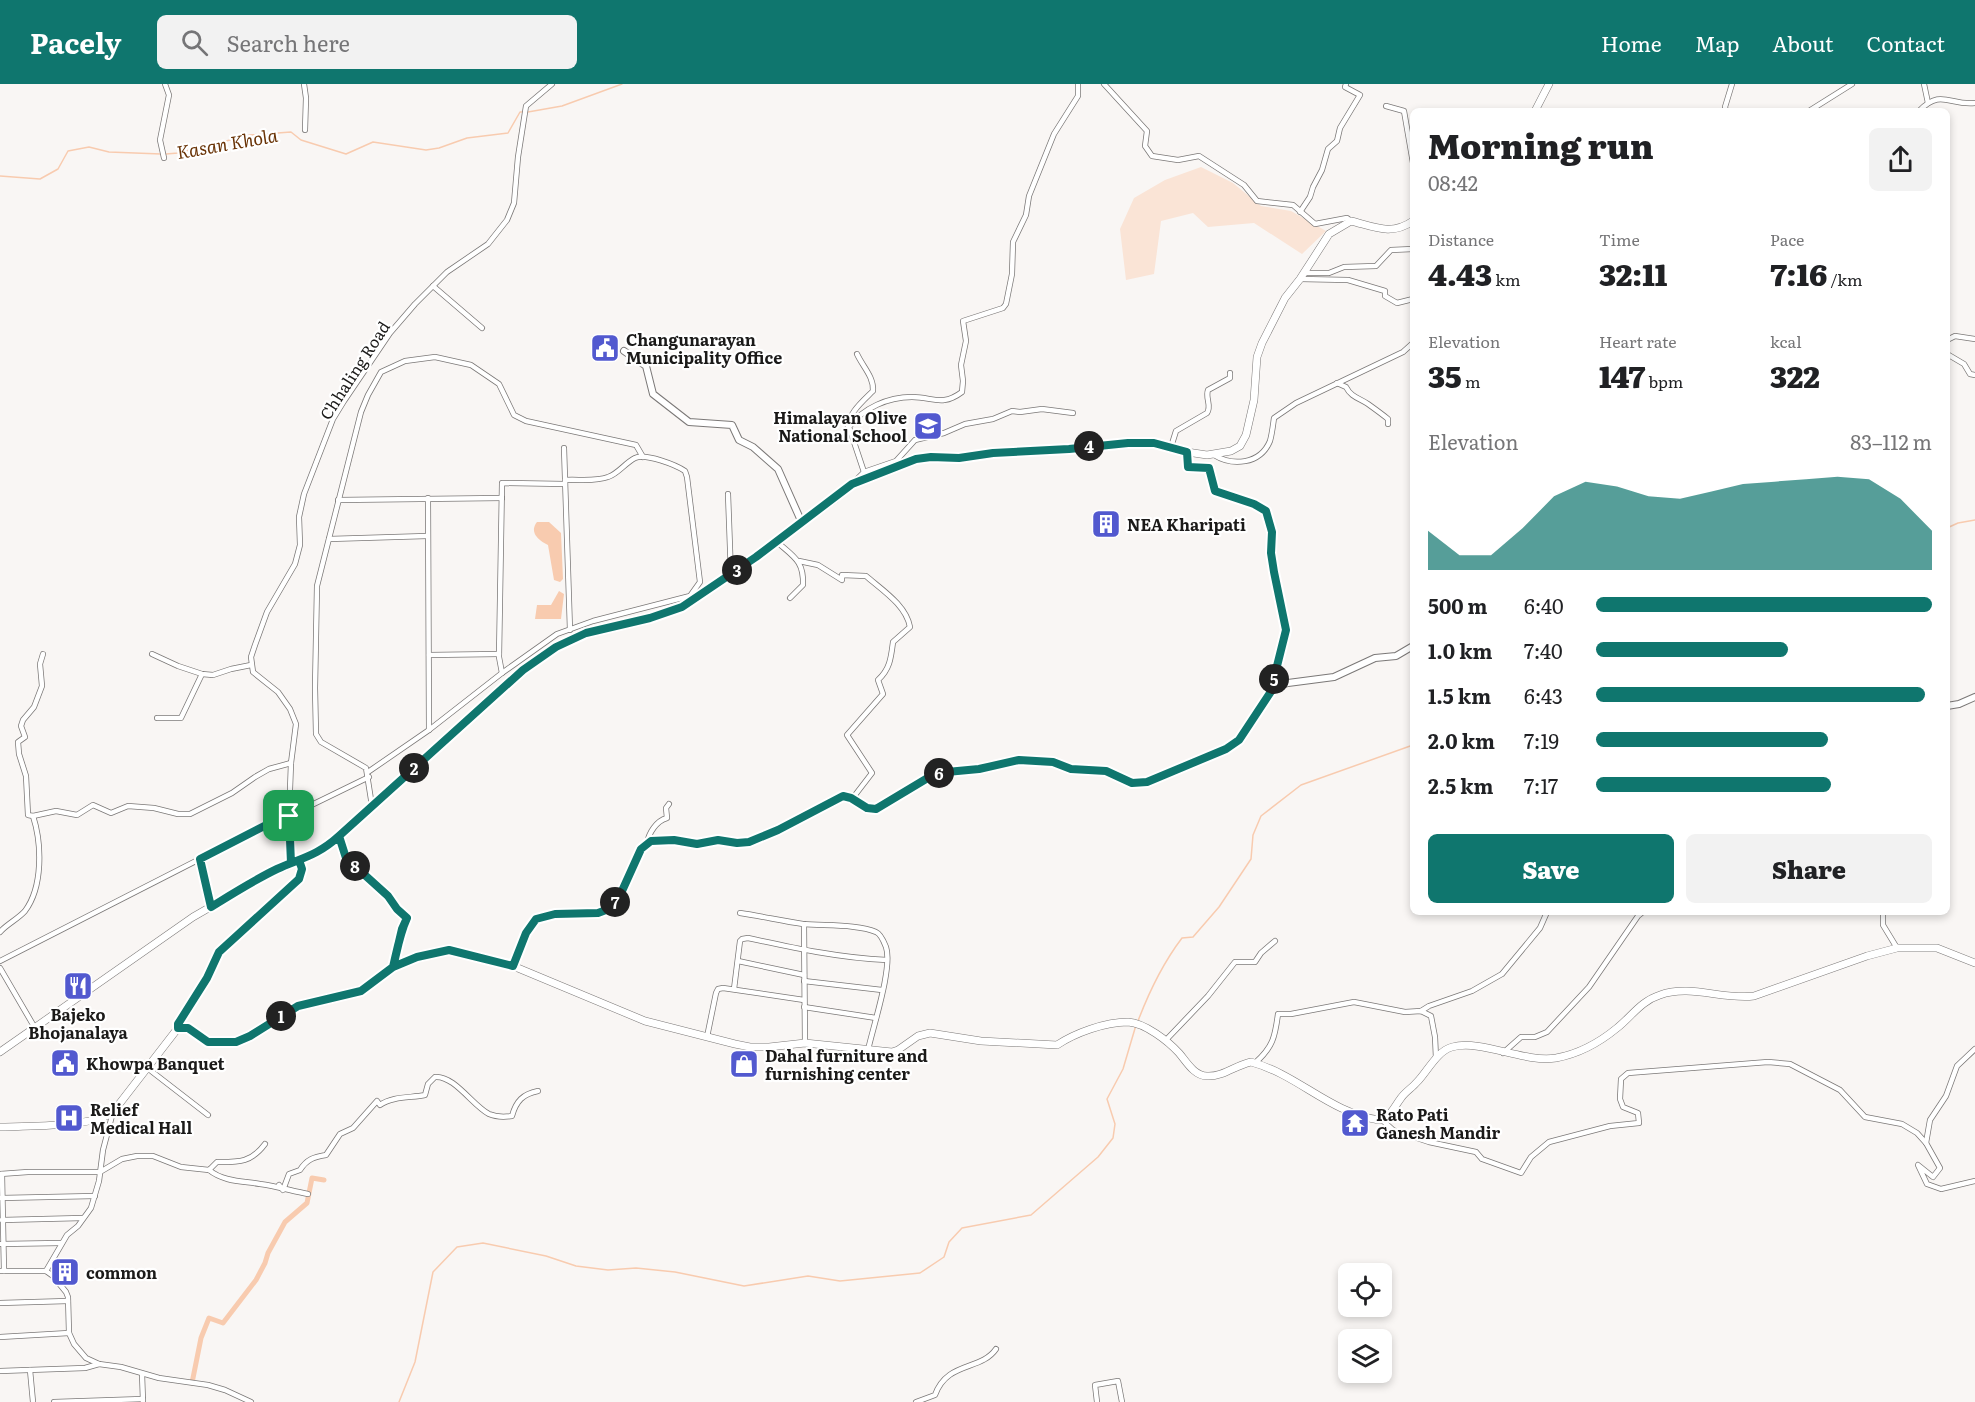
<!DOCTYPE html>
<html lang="en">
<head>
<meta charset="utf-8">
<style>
	body { margin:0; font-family:Literata,serif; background:#f2f2f2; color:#202124; height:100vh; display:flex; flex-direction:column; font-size:22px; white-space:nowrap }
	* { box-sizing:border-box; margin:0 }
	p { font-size:20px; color:#757577 }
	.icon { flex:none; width:33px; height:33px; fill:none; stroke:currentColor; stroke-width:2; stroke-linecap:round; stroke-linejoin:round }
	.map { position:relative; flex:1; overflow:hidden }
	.panel { position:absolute; left:1410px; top:24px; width:540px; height:807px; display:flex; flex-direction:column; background:#fff; border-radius:9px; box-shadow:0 3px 9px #0003 }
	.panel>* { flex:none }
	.tools { position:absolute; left:1338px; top:1179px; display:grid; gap:12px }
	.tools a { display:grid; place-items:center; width:54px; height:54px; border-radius:9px; background:#fff; box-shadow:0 3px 9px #0003; font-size:30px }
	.pin { position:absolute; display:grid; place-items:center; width:51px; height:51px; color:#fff; margin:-26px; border-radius:12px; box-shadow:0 3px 9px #0006 }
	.km { position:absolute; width:30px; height:30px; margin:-15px; border-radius:50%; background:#222; color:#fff; font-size:16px; line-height:30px; text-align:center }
	.round { display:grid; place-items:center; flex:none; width:63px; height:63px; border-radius:9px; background:#f2f2f2 }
	.head { display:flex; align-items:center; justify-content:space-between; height:102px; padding:0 18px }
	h1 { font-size:33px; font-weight:800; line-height:45px }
	.metrics { display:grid; grid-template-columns:repeat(3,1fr); gap:9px; height:102px; padding:6px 18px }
	.metrics div { display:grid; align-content:center }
	.metrics b { font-size:30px; font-weight:800 }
	.metrics small { font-size:16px; font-weight:400 }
	.metrics p { font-size:16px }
	.chart { height:168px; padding:12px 18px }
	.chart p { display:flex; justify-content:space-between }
	.chart svg { width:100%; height:108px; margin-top:6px; fill:#0f766e; opacity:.7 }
	.button { display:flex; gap:12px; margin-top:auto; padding:12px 18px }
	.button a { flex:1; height:69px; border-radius:9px; background:#0f766e; color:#fff; font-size:24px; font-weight:800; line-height:69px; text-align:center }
	.button a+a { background:#f2f2f2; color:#202124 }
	ul { padding:0 18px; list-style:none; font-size:20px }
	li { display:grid; grid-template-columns:96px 72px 1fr; align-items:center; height:45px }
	li i { height:15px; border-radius:8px; background:#0f766e }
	header { display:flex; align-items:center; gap:36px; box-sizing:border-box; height:84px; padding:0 30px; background:#0f766e; color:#fff }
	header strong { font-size:28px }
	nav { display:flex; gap:33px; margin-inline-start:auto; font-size:21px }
	.search { width:420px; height:54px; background:#f2f2f2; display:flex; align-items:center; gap:15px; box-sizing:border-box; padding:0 21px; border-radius:9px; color:#757577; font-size:22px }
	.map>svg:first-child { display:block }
	.green { fill:#fae4d6 }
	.water { fill:#f8cbaf }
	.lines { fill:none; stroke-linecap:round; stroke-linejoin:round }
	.stream { stroke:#f8cbaf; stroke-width:1.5 }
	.canal { stroke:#f8cbaf; stroke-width:5 }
	.minor-casing { stroke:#7b7877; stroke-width:6 }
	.tertiary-casing { stroke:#7b7877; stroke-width:8 }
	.secondary-casing { stroke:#7b7877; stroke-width:8 }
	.minor { stroke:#fff; stroke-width:4.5 }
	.tertiary { stroke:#fff; stroke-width:6 }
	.secondary { stroke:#fff; stroke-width:7 }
	.route-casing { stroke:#fff; stroke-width:12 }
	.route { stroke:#0f766e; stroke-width:8 }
	.labels { text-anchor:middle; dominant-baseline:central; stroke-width:4.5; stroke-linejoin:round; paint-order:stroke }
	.poi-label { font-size:16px; font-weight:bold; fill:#1b1a19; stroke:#fff; text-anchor:start }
	.street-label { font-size:16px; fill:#1b1a19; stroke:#fff }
	.water-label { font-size:18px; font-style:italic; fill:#6a3407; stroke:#fff }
</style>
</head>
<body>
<header>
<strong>Pacely</strong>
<div class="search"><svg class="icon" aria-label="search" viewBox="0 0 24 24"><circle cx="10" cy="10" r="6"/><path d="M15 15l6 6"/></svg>Search here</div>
<nav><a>Home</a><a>Map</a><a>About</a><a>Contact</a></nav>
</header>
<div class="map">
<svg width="1975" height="1318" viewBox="0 0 1975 1318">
	<rect width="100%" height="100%" fill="#f9f6f4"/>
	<polygon class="green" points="1201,83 1233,99 1261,122 1291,127 1326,147 1302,170 1254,139 1208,143 1193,129 1161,137 1154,190 1126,196 1120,145 1134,114 1165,96"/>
	<g class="water">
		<path d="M537,438h12l12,11 2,46 -3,3 -6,-2 -6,-35c-10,-5 -19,-13 -11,-23z"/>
		<polygon points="559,507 564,510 561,535 535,535 537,521 551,521"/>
	</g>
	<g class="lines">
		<g class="stream">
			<polyline points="528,28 562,22 622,0"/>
			<polyline points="166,70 178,69 250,51 291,48 301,56 346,70 373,58 426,66 439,64 467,54 508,49 520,28 523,28"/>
			<polyline points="0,92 40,95 58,85 68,67 89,63 109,68 161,70"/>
			<polyline points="1947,444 1958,439 1975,436"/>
			<path d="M1138,937c11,-29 25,-58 44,-83l11,-1 26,-30 32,-48 2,-24 8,-19 40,-31 112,-40"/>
			<polyline points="399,1318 415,1278 433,1188 457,1163 483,1159 546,1172 576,1182 608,1186 636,1184 675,1188 744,1202 808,1192 840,1197 920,1189 944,1173 949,1158 962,1144 1031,1131 1098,1073 1113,1054 1115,1040 1107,1015 1123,985 1136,941"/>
		</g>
		<polyline class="canal" points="192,1299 201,1254 209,1234 223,1239 256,1196 265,1179 268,1169 285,1138 307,1119 312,1094 324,1096"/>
		<g class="minor-casing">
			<g id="minor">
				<polyline points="304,0 306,14 305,46"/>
				<polyline points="1104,0 1147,47 1145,62 1152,72 1178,76 1199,72 1244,101 1257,117 1293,121 1315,140 1347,134 1351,137"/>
				<polyline points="1924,0 1928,19"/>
				<polyline points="1386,22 1404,27 1413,79"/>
				<polyline points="1726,27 1725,23 1732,0"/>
				<polyline points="1809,27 1852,0"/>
				<path d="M1919,27c22,-23 31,-5 56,-8"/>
				<polyline points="164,74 160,56 169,11 165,0"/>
				<polyline points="1300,128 1310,113 1313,103 1322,86 1328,65 1337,57 1340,44 1360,11 1345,3 1346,0"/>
				<polyline points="1304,189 1329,189 1344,183 1376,182 1391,166 1413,165"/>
				<polyline points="1300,195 1348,196 1385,207 1385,212 1397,219 1413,215"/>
				<polyline points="433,202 482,244"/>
				<polyline points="1947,256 1955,252 1975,255"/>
				<polyline points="1947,270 1964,280 1970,290 1975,291"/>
				<path d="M1337,299l9,4c5,10 13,11 22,17 7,5 14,10 20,15v5"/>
				<path d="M848,346c-2,-15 15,-29 25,-39 1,-14 -10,-24 -16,-37"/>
				<path d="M1171,363l5,-16 31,-18c5,-7 -2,-15 1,-23l22,-12v-5"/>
				<polyline points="564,364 570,546"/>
				<path d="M1214,371c18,11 46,10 56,-14 2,-7 3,-16 4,-23l22,-15 107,-51 10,-9"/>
				<polyline points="864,388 896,377 915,356 944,349 965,340 993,335 1012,327 1020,328 1042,325 1073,329"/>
				<path d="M854,398l10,-10 -15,-45c14,-19 39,-30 63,-30 21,0 30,10 50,-5l1,-11 -2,-16 5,-24 -3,-20 40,-13 3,-4 6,-30 1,-32 13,-27 3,-19 25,-62 24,-38v-12"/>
				<polyline points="728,410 731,491"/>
				<polyline points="428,414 429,646"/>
				<polyline points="338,416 502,414"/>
				<polyline points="329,455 427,452"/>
				<path d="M777,458c17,15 27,19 26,43l-13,13"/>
				<path d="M799,477l19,4 24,15v-5l24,1c16,14 40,29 44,51l-17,15c-2,16 -3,27 -15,38l5,14 -36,41 25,38 -20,26"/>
				<polyline points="152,570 178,582 202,590 213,591 231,585 251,581"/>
				<polyline points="429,571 499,570"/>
				<polyline points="502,589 499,573 502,399 565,400"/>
				<polyline points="157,634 181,634 202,590"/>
				<path d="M368,688l61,-42 73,-57 55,-39 36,-13 97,-25 10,-14 -13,-105 -2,-6c-9,-6 -39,-18 -50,-13 -10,5 -17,16 -27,19 -13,5 -30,2 -43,3"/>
				<polyline points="372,722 366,684 321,658 316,650 315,604 317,502 361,328 368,311 381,288 405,277 435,273 471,281 499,300 514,331 526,337 636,361 643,373"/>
				<polyline points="33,732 56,727 77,731 93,721 111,729 128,722 154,724 178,730 190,730 232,709 255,693 269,685 291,679"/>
				<polyline points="339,752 346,774 388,812 397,825 407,833 402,845 393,883"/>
				<path d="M647,759c2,-10 9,-22 20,-25l-1,-10 3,-4"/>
				<polyline points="199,775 211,823"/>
				<polyline points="291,779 289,732 291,679 296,640 290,625 278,608 253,588 251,573 255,561 267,528 295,480 300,461 299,433 304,410 333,335 344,317 390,249 415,220 447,188 488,160 507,136 514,119 518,73 526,22 552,0"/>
				<polyline points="1883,828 1883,841 1897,864"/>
				<path d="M740,829c21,3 42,8 63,11 20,2 56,0 73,8 5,2 8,10 10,15 7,20 -13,80 -18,103"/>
				<polyline points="804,840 805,959"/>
				<path d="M0,848c7,-8 18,-13 25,-21 18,-24 17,-67 8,-95l-5,-1 -2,-39 -7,-22 -1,-12 7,-5 -4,-11 2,-6 11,-13 8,-21 -2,-22 3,-10"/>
				<polyline points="0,877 280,734 289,732 369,693"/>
				<polyline points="738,877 804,891"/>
				<path d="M513,882c20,-39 10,-55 65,-54 9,1 19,2 27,-2 25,-12 24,-54 40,-65 14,-11 33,-1 49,-1 8,0 15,-3 22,-4 9,-1 18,4 28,3 16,-2 48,-18 63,-27 10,-6 24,-18 36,-20 11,-1 21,13 33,13l60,-36 43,-4 40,-9 34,2 18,7 35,2 26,12 15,-1 79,-33 13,-9 35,-53"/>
				<polyline points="0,884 35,944"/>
				<polyline points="804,897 882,906"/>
				<path d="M734,905l6,-48 2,-2 6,-1c46,10 92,20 139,22"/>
				<polyline points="804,923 876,934"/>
				<polyline points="1421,927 1429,922 1472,907 1502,890 1540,844 1547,828"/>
				<polyline points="178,944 178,940 207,894 219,868 299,795 302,785 299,776"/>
				<polyline points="707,953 716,909 718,905 723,904 804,916"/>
				<polyline points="1166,956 1208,912 1235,878 1255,878 1261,869 1275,857"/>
				<polyline points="1503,969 1521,953 1535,953 1547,948 1589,903 1638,832 1643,828"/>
				<path d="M1255,979c18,-16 20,-26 23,-49h13l63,-12 51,10 16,-1 10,5 4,21 1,21"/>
				<polyline points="146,983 208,1031"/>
				<polyline points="1381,1035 1393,1046 1429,1058 1476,1068 1482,1075 1521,1089 1531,1073 1549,1058 1610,1042 1639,1039 1638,1029 1623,1023 1620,1015 1621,995 1628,989 1768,978 1790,980 1840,1006 1865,1033 1902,1040 1917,1049 1926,1059 1940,1084 1933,1093 1918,1081 1927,1100 1941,1105 1975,1097"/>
				<polyline points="1926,1059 1930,1036 1946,1012 1957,982 1975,965"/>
				<path d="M209,1086c15,12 34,11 51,14 16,2 32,7 48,10"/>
				<path d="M0,1090l28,-2h72l22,-13 15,-3h16l28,11 28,3 8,-8c21,0 34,1 48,-18"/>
				<polyline points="2,1090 4,1187"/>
				<path d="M279,1101l4,5 6,-16 11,-4c7,-11 14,-13 26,-15l14,-21 13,-6 24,-27 3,4c13,-9 31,-7 45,-10l3,-11 7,-7c19,-2 38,29 54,37 7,3 16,3 23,2 4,-15 11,-22 26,-25"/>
				<polyline points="1,1114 95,1112"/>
				<polyline points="2,1136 83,1134"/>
				<polyline points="1,1160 61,1159"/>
				<polyline points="0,1187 46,1187 53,1192 66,1208 68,1213 69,1249 74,1260 86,1274 99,1280 121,1283 159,1294 208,1301 225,1306 251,1318"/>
				<polyline points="46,1187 67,1151 78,1142 91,1124 99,1097 103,1066 113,1028"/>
				<polyline points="0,1219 68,1217"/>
				<polyline points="0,1253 69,1249"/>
				<polyline points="30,1286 33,1318"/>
				<polyline points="0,1287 85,1284 99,1280"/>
				<polyline points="142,1290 143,1317"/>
				<polyline points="54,1318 143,1315"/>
				<path d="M916,1318l19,-7c12,-34 46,-24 61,-46"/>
				<polyline points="1097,1318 1095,1301 1118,1297 1122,1318"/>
			</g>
		</g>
		<g class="tertiary-casing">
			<g id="tertiary">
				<polyline points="624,267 646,282 653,310 689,338 732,341 739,356 753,363 778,385 802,439"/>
				<polyline points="1187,368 1188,383 1208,384 1215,407 1254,420 1266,427 1272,448 1271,469 1274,488 1286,546 1273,594 1274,603 1288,599 1334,593 1375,574 1396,572 1413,562"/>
				<polyline points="1947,622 1959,620 1975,613"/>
			</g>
		</g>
		<g class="secondary-casing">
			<g id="secondary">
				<polyline points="1535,27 1549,0"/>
				<path d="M0,968l193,-135 73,-42 43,-18 23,-15 191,-172 33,-23 30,-14 64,-15 32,-11 74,-50 79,-58 17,-15 64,-25 15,-2 28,1 34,-5 76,-4 59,-6h26l33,9 20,3 24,-4 9,-5 6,-11 8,-35 3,-43 5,-14 23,-45 15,-19 29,-45 22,-13c24,6 40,15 62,0"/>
				<path d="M0,1043c26,-1 95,0 113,-15l65,-84h10l20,14 28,1 14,-7 48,-30 54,-12 16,-7 25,-20 24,-9 32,-8 64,16 132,55 90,23 15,3h19l36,-4 87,9 6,-2 20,-14 12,-3 51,8 76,4c18,-12 48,-23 71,-23 17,1 40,19 51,31 7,8 15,23 28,23 16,1 29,-11 44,-14 48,13 77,50 128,58 12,-3 15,-13 22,-22 4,-6 11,-10 16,-16 10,-10 20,-31 35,-35 30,-8 71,16 104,11 22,-4 44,-16 61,-30 15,-12 24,-27 43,-33 30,-11 63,5 94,1l113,-40 30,-8h40l38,15"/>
			</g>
		</g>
		<use href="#minor" class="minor"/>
		<use href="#tertiary" class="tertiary"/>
		<use href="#secondary" class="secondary"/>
	</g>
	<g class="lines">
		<g class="route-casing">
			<path id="route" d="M289,732l2,47 8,-3 3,9 -3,10 -80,73 -12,26 -29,46v4h10l20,14h28l14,-6 48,-30 63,-15 32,-24 9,-38 5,-11 -10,-9 -9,-13 -42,-38 -7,-22 184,-166 33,-23 30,-14 64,-15 32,-11 74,-50 96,-73 64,-25 15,-2 28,1 34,-5 76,-4 59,-6h26l33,9 1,15 21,1 6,23 39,13 12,7 6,21 -1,21 3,19 12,58 -12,48v9l-35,53 -13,9 -79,33 -15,1 -26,-12 -35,-2 -18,-7 -34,-2 -40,9 -43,4 -60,36 -9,-1 -16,-10 -8,-2 -65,34 -29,12 -12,1 -19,-3 -21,4 -23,-4 -23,1 -10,8 -19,42 -16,19 -8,3 -43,1 -19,5 -10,14 -13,33 -64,-16 -32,7 -24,10c4,-17 7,-34 14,-49l-10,-9 -9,-13 -42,-38 -7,-22c-22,20 -38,22 -62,33 -23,11 -45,25 -66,38l-11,-48 80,-41 9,-2"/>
		</g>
		<use href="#route" class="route"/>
	</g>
	<defs>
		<g id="civic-square" transform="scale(1.5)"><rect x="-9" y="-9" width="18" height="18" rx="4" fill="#5259cf" stroke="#fff"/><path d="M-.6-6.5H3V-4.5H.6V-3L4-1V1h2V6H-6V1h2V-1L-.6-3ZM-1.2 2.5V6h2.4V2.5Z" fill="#fff"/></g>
		<g id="school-square" transform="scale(1.5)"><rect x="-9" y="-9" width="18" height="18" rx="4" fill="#5259cf" stroke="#fff"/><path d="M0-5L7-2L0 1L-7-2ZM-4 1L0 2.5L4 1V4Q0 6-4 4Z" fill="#fff"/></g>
		<g id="building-square" transform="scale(1.5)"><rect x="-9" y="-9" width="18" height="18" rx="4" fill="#5259cf" stroke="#fff"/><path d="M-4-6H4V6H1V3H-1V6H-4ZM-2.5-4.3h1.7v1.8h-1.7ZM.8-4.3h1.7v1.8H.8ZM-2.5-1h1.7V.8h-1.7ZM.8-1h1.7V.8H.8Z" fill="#fff"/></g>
		<g id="restaurant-square" transform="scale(1.5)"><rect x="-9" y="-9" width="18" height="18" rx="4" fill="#5259cf" stroke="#fff"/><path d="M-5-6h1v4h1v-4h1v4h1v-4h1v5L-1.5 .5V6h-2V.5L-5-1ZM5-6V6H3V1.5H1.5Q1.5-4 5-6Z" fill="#fff"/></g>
		<g id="shop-square" transform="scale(1.5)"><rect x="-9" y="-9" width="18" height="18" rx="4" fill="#5259cf" stroke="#fff"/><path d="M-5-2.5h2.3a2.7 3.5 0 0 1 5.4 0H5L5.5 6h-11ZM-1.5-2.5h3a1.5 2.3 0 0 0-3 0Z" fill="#fff"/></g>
		<g id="hospital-square" transform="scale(1.5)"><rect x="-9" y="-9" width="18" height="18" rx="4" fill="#5259cf" stroke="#fff"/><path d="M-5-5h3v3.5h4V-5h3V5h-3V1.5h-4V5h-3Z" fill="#fff"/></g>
		<g id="temple-square" transform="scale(1.5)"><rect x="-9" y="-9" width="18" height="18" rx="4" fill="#5259cf" stroke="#fff"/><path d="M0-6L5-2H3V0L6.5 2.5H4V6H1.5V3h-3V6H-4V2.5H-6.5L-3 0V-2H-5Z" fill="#fff"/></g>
	</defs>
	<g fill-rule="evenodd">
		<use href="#civic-square" x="605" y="264"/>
		<use href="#school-square" x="928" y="342"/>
		<use href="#building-square" x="1106" y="440"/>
		<use href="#restaurant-square" x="78" y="902"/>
		<use href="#civic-square" x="65" y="979"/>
		<use href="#shop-square" x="744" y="980"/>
		<use href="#hospital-square" x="69" y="1034"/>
		<use href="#temple-square" x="1355" y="1039"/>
		<use href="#building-square" x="65" y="1188"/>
	</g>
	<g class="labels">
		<g class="poi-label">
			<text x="626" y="255">Changunarayan<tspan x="626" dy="18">Municipality Office</tspan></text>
			<text x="907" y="333" text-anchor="end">Himalayan Olive<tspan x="907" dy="18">National School</tspan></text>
			<text x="1127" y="440">NEA Kharipati</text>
			<text x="78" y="930" text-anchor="middle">Bajeko<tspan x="78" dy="18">Bhojanalaya</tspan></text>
			<text x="765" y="971">Dahal furniture and<tspan x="765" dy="18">furnishing center</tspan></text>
			<text x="86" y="979">Khowpa Banquet</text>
			<text x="90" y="1025">Relief<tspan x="90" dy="18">Medical Hall</tspan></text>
			<text x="1376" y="1030">Rato Pati<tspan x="1376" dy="18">Ganesh Mandir</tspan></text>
			<text x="86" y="1188">common</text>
		</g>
		<g class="street-label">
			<text transform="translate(354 286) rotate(-57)">Chhaling Road</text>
		</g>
		<g class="water-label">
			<text transform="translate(227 59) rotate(-10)">Kasan Khola</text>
		</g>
	</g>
</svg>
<div class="tools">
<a><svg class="icon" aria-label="locate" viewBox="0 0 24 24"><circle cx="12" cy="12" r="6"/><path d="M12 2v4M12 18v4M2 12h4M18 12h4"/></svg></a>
<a><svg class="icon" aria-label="layers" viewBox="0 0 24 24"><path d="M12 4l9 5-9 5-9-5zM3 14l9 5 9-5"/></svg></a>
</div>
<div class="pin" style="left:289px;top:732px;background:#1e9e55"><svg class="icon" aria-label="arrive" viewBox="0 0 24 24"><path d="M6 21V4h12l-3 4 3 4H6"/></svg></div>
<b class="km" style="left:281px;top:932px">1</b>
<b class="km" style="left:414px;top:684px">2</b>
<b class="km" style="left:737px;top:486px">3</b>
<b class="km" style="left:1089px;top:362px">4</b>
<b class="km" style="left:1274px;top:595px">5</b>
<b class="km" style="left:939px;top:689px">6</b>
<b class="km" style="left:615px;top:818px">7</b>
<b class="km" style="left:355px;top:782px">8</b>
<section class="panel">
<div class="head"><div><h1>Morning run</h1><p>08:42</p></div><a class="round"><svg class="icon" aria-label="share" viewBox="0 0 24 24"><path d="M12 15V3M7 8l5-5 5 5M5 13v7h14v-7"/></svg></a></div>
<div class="metrics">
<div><p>Distance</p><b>4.43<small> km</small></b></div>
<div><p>Time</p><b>32:11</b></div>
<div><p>Pace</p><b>7:16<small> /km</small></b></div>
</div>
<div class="metrics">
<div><p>Elevation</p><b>35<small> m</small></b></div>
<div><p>Heart rate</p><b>147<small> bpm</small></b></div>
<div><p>kcal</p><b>322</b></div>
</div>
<div class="chart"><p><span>Elevation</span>83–112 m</p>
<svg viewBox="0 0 160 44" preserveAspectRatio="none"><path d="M0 44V28L10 38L20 38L30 27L40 14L50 8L60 10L70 14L80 15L90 12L100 9L110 8L120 7L130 6L140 7L150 15L160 28V44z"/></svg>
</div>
<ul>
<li><b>500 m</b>6:40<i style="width:100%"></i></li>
<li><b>1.0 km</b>7:40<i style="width:57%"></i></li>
<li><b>1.5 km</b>6:43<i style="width:98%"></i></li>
<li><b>2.0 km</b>7:19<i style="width:69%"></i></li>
<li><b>2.5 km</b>7:17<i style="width:70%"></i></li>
</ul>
<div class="button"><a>Save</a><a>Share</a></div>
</section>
</div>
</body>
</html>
